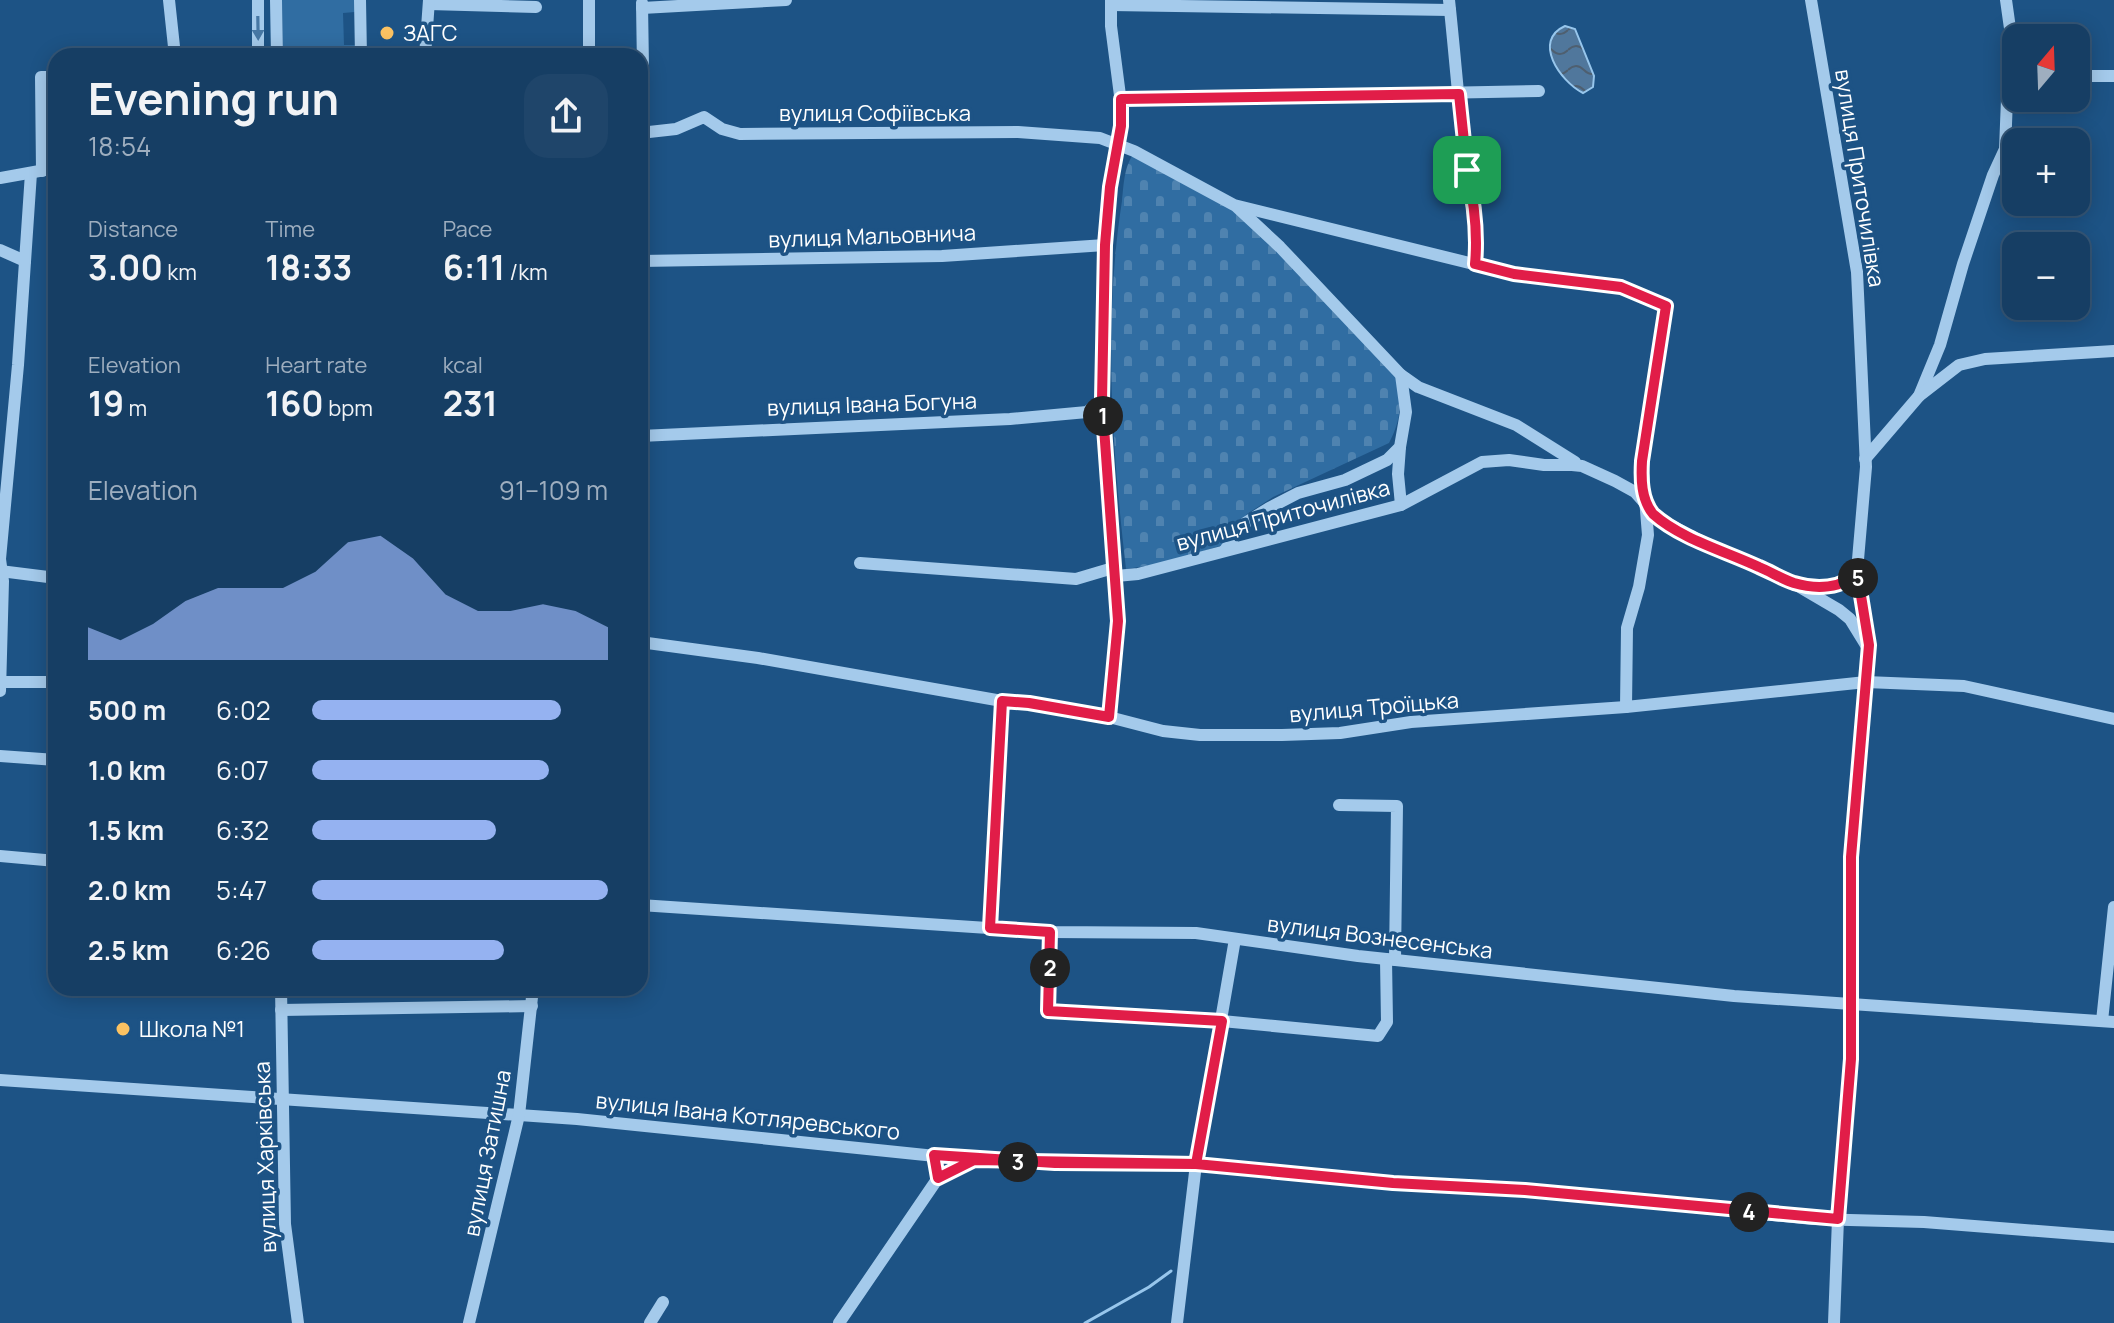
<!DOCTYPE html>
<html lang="en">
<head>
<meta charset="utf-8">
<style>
	body { margin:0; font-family:Manrope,sans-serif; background:#1f456a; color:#f1f3f6; height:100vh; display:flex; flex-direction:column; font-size:30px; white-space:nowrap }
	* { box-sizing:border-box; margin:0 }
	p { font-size:26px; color:#9eaebf }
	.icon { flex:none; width:44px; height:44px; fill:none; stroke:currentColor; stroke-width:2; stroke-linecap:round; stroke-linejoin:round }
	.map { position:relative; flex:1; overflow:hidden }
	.sheet { position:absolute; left:48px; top:48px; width:600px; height:948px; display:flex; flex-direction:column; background:#163e64; border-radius:24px; box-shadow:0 4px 20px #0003,0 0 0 2px #355778 }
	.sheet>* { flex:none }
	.needle { width:52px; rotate:19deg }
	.fabs { position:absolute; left:2002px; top:24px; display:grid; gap:16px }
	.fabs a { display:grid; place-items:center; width:88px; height:88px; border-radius:16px; background:#163e64; box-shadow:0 4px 20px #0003,0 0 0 2px #355778; font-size:40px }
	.pin { position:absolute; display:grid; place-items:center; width:68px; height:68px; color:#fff; margin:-34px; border-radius:16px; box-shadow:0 4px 12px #0006 }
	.km { position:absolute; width:40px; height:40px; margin:-20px; border-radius:50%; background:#222; color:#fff; font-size:22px; line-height:40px; text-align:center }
	.round { display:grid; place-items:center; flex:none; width:84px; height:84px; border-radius:24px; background:#1f456a }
	.headline { display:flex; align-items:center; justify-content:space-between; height:136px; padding:0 40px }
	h1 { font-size:44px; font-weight:700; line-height:60px }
	.figures { display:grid; grid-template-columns:repeat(3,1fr); gap:12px; height:136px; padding:8px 40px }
	.figures div { display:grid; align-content:center }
	.figures b { font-size:34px; font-weight:700 }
	.figures small { font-size:22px; font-weight:400 }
	.figures p { font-size:22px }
	.chart { height:224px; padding:16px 40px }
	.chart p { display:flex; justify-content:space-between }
	.chart svg { width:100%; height:144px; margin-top:8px; fill:#95b2f1; opacity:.7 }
	ul { padding:0 40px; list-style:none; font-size:26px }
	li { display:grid; grid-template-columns:128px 96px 1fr; align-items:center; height:60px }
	li i { height:20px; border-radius:10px; background:#95b2f1 }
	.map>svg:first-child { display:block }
	.green { fill:#306da2 }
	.cemetery { fill:url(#cemetery-stones) }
	.water { fill:url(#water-waves); stroke:#97c6ec; stroke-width:2 }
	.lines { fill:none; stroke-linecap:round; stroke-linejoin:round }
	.stream { stroke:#97c6ec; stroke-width:3 }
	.minor { stroke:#a4caeb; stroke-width:12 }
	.oneway { fill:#4677a4 }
	.route-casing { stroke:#fff; stroke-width:16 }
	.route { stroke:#e11d48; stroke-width:10 }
	.poi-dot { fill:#fbc262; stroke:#1d5385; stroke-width:3 }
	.labels { text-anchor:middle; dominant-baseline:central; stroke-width:7; stroke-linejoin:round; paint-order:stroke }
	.poi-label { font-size:22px; fill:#fff; stroke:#1d5385; text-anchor:start }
	.street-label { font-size:22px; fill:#fff; stroke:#1d5385 }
</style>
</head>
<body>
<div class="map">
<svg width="2114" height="1323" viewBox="0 0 2114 1323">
	<defs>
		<pattern id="cemetery-stones" width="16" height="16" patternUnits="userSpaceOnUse" patternTransform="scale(2)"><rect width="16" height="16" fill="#306da2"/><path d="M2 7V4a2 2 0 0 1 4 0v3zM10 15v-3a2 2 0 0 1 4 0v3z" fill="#4f83b0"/></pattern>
		<pattern id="water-waves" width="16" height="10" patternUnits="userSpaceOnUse" patternTransform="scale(2)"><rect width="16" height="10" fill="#50779c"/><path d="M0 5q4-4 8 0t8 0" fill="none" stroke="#4e5f70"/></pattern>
	</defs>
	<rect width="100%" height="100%" fill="#1d5385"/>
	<polygon class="green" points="282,0 355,0 355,12 343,13 344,45 356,45 356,56 283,56"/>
	<path class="cemetery" d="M1137,150l101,53 155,165c11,26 9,51 -4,75l-116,54 -26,17 -24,31 -58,18 -39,6c-14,-121 -23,-247 -4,-368 2,-18 2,-38 15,-51z"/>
	<path class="water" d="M1565,26l10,3 19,47 -1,11 -10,6c-23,-12 -51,-52 -18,-67z"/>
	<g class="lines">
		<polyline class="stream" points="1085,1323 1149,1287 1171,1271"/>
		<g class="minor">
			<polyline points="169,0 175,56"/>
			<polyline points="258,0 258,56"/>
			<polyline points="276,0 277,56"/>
			<polyline points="360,0 361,56"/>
			<path d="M1449,0c6,55 10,111 17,166 4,33 12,64 9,98"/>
			<polyline points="1811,0 1857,272 1866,467 1857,571 1869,645 1851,857 1851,1059 1838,1219 1834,1323"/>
			<polyline points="642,3 644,133"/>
			<polyline points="429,4 536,7"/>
			<polyline points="1111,5 1450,10"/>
			<polyline points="642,8 786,0"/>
			<polyline points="425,56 429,0"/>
			<polyline points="589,56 589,0"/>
			<polyline points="2076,76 2114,76"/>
			<polyline points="1121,99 1539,91"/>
			<polyline points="640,133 676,129 704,117 722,129 740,134 1018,132 1100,138 1134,151 1234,205 1514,274 1621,287 1666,306 1642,461 1648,535 1639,587 1627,628 1626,707"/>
			<polyline points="42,171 41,77 56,77"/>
			<polyline points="0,178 56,168"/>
			<polyline points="0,250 25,261"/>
			<polyline points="640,261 942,256 1105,245"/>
			<polyline points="1401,375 1418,387 1516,425 1575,462"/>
			<polyline points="1919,396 1940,345 1963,264 1993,175 2005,149 2007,99 2015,64 2006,0"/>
			<polyline points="640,436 1010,419 1087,412 1102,400"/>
			<polyline points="1400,447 1398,474 1401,505"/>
			<polyline points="1865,459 1919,396 1959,365 1985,359 2114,351"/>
			<polyline points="1225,550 1242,525 1269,508 1298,493 1345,480 1387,460 1400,447 1406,412 1401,375 1280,247 1237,207"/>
			<polyline points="860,563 1076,579 1113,568"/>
			<polyline points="0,571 56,578"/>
			<polyline points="1116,576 1138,574 1401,505 1482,462 1509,460 1544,465 1572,465 1582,466 1615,481 1635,492 1659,519 1709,545 1793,583 1839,610 1850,619 1866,645"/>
			<path d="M1802,584c20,4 42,5 55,-13"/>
			<polyline points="640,642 758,658 1002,701 1029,703 1109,717 1163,731 1200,735 1282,735 1340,733 1411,722 1626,707 1866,682 1964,686 2114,719"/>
			<polyline points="0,682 56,682"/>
			<polyline points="0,691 3,581 0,559 18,365 31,173"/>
			<polyline points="1109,717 1118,621 1102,400 1105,245 1110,187 1122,111 1111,26 1111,0"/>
			<polyline points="0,756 56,760"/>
			<polyline points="1339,805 1397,806 1395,960"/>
			<polyline points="0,856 56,861"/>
			<polyline points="640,905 1050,932 1196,933 1358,956 1734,996 2114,1022"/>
			<polyline points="990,928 1002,701"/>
			<polyline points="1050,932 1048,1011 1222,1021 1378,1036 1387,1022 1386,959"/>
			<polyline points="281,988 285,1224 298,1323"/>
			<polyline points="281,1010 532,1006"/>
			<polyline points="2102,1021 2114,907"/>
			<polyline points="0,1080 577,1119 974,1160 1196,1164 1393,1183 1525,1190 1813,1219 1924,1222 2114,1237"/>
			<polyline points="469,1323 519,1115 533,988"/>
			<polyline points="650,1323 663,1302"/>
			<polyline points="839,1323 938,1178 971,1161"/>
			<polyline points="1177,1323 1196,1164 1235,939"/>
		</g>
	</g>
	<defs><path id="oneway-solid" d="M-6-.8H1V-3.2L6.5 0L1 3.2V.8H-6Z" transform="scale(2)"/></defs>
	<use class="oneway" href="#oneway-solid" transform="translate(258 28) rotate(89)"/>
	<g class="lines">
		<g class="route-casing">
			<path id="route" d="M1467,170l-8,-76 -338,5v27l-11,61 -5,58 -3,155 16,221 -9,96 -80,-14 -27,-2 -12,227 60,4 -2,79 174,10 -26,143 -141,-1 -121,-8 4,23 36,-18 222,4 197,19 132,7 313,29 13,-160v-202l18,-212 -12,-74c-13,19 -43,18 -63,12 -12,-4 -23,-11 -35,-16 -34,-16 -78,-28 -106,-53 -12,-15 -12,-35 -11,-53l24,-155 -45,-19 -107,-13 -39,-10c3,-31 -1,-63 -8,-94"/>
		</g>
		<use href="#route" class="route"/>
	</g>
	<g class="poi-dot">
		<circle cx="387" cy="33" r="8"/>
		<circle cx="123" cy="1029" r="8"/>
	</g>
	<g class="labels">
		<g class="poi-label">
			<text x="403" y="33">ЗАГС</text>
			<text x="139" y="1029">Школа №1</text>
		</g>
		<g class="street-label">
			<text x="875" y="113">вулиця Софіївська</text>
			<text transform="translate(1860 178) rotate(81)">вулиця Приточилівка</text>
			<text transform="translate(872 236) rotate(-2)">вулиця Мальовнича</text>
			<text transform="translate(872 404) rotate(-2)">вулиця Івана Богуна</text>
			<text transform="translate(1283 515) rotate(-15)">вулиця Приточилівка</text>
			<text transform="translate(1374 707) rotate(-5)">вулиця Троїцька</text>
			<text transform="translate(1380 937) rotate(7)">вулиця Вознесенська</text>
			<text transform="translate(748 1116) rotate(6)">вулиця Івана Котляревського</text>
			<text transform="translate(487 1153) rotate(-79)">вулиця Затишна</text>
			<text transform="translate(265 1157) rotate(-92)">вулиця Харківська</text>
		</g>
	</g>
</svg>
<div class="fabs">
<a><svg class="needle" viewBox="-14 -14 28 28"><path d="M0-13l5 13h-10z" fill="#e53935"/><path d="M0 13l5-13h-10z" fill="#9eaebf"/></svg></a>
<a>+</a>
<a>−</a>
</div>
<div class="pin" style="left:1467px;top:170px;background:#1e9e55"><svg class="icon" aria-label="arrive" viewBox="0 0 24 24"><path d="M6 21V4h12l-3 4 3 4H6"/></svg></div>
<b class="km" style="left:1103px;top:416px">1</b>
<b class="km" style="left:1050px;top:968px">2</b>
<b class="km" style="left:1018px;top:1162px">3</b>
<b class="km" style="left:1749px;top:1212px">4</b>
<b class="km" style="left:1858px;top:578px">5</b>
<section class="sheet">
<div class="headline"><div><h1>Evening run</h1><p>18:54</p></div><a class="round"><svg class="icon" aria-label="share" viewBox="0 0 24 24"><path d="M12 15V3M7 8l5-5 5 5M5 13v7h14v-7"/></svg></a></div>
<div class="figures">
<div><p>Distance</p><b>3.00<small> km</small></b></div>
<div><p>Time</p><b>18:33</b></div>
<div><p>Pace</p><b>6:11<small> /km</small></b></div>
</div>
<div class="figures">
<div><p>Elevation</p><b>19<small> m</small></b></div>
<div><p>Heart rate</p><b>160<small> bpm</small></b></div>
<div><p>kcal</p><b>231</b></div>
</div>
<div class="chart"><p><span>Elevation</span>91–109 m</p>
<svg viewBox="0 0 160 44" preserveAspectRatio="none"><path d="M0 44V34L10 38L20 33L30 26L40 22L50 22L60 22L70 17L80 8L90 6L100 13L110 24L120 29L130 29L140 27L150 29L160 34V44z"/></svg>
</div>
<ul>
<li><b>500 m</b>6:02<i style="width:84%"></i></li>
<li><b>1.0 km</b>6:07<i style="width:80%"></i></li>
<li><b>1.5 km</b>6:32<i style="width:62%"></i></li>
<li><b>2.0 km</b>5:47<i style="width:100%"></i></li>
<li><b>2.5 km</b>6:26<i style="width:65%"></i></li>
</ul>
</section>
</div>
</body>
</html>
